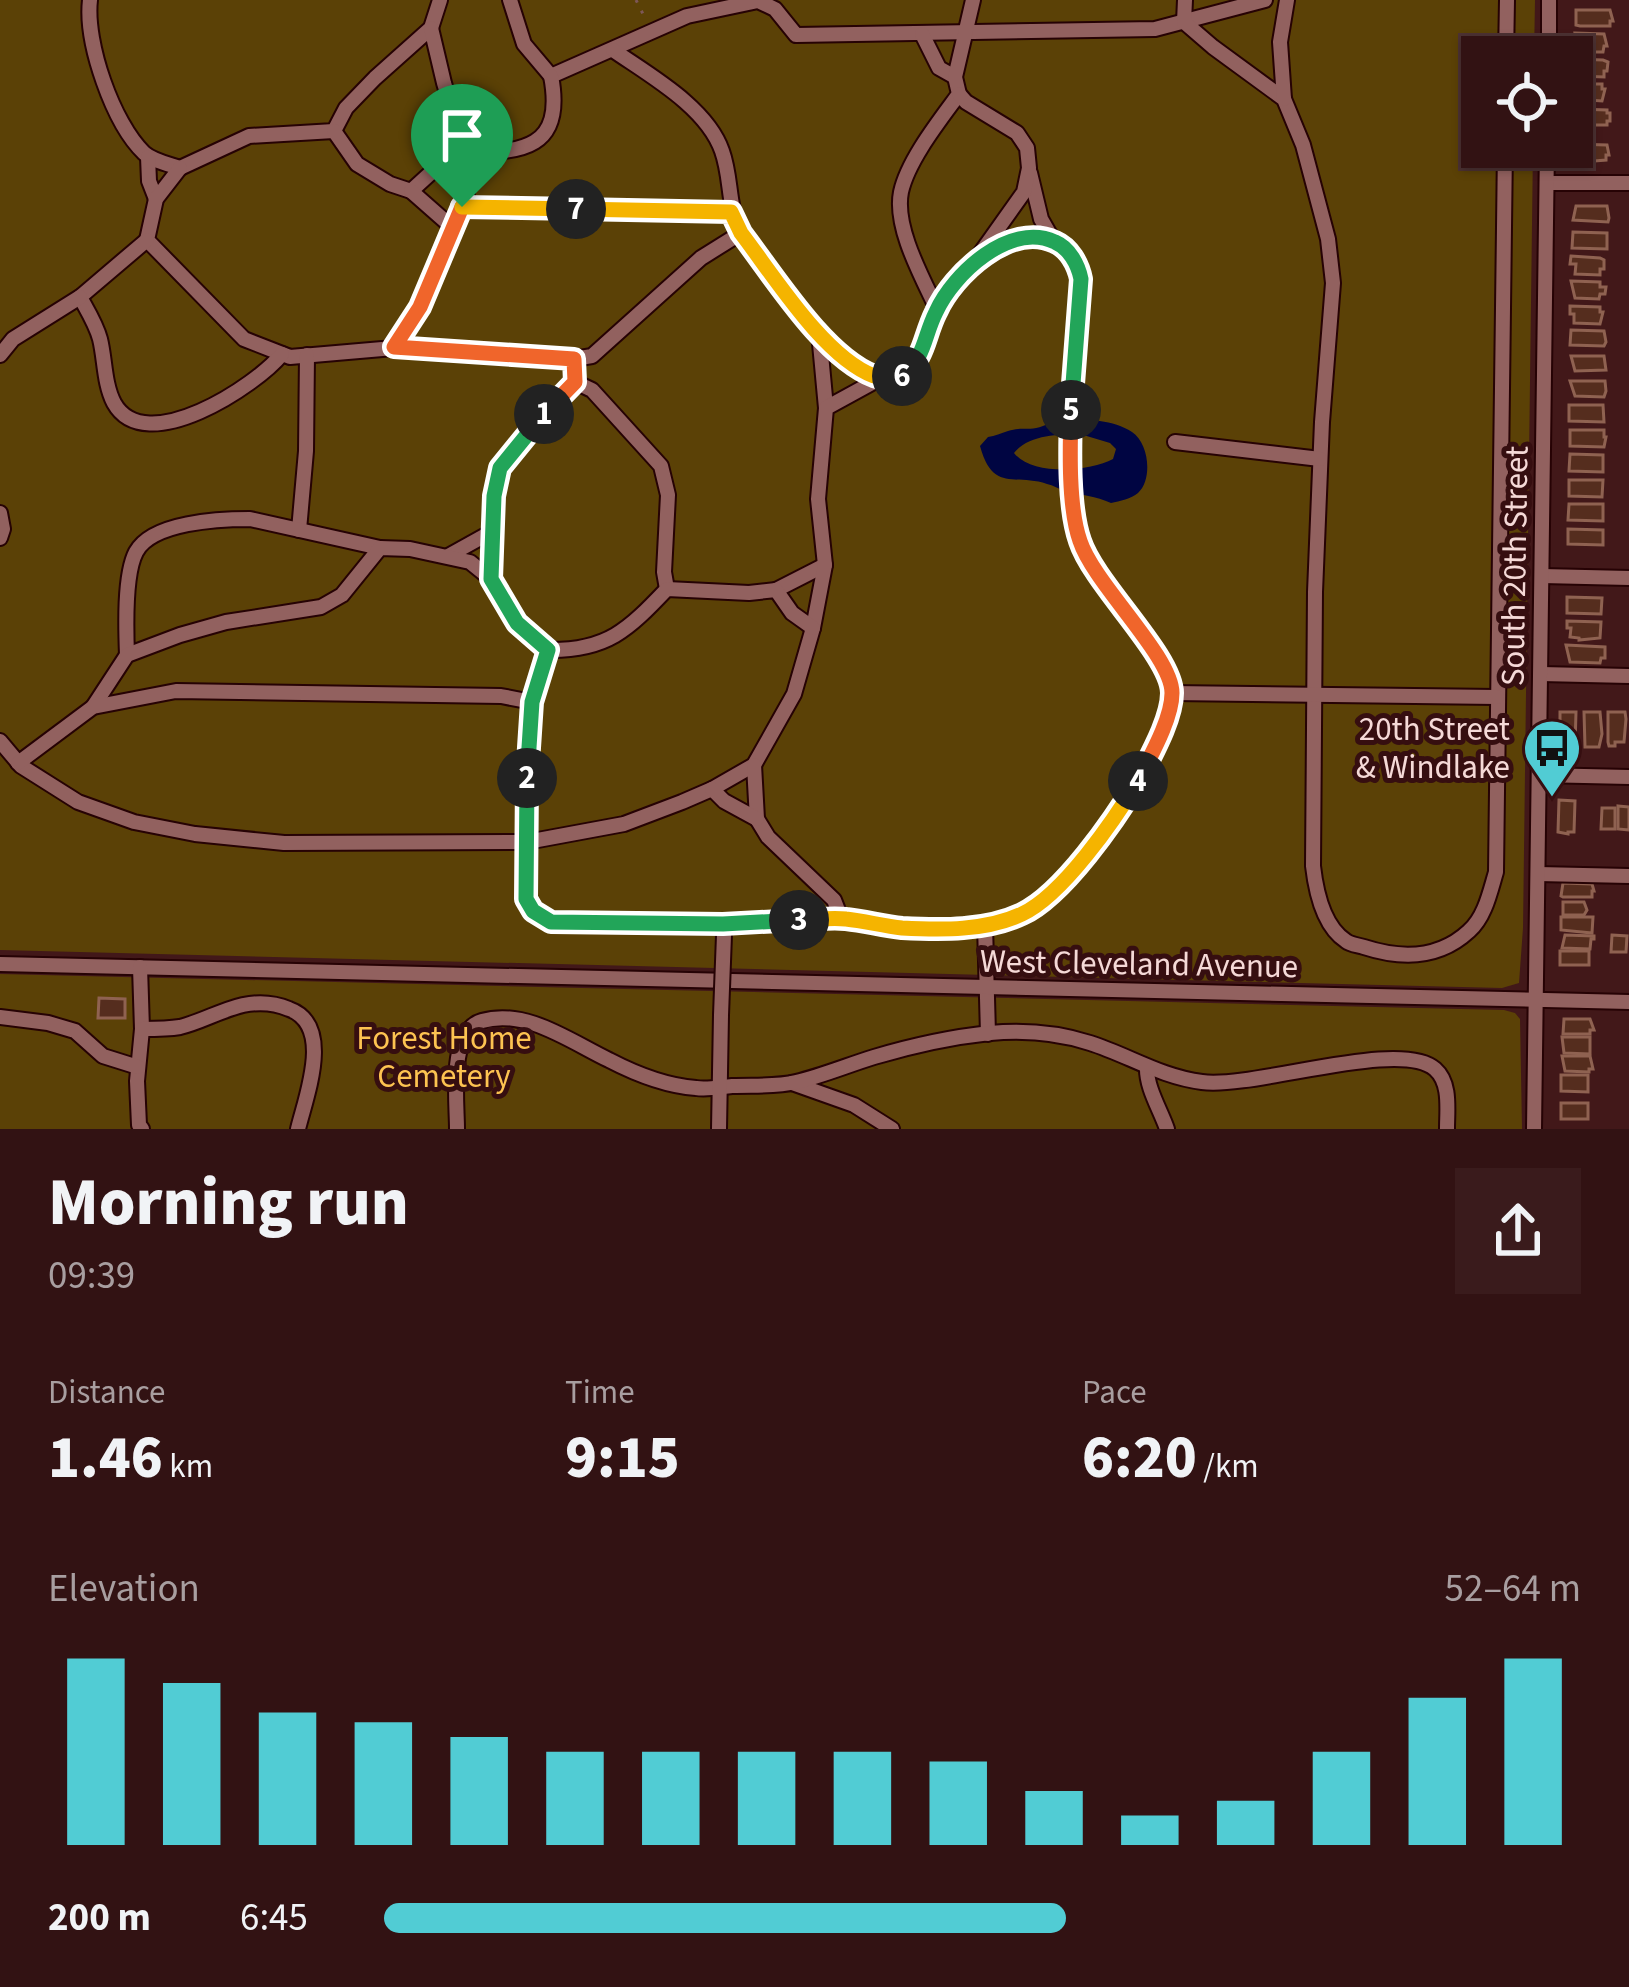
<!DOCTYPE html>
<html lang="en">
<head>
<meta charset="utf-8">
<style>
	body { margin:0; font-family:"Source Sans 3",sans-serif; background:#3a1b1c; color:#f1f3f6; height:100vh; display:flex; flex-direction:column; font-size:45px; white-space:nowrap }
	* { box-sizing:border-box; margin:0 }
	p { font-size:39px; color:#a89ea0 }
	.icon { flex:none; width:66px; height:66px; fill:none; stroke:currentColor; stroke-width:2; stroke-linecap:round; stroke-linejoin:round }
	.map { position:relative; height:1129px; overflow:hidden }
	.panel { display:flex; flex-direction:column; background:#321213; flex:1 }
	.panel>* { flex:none }
	.fabs { position:absolute; left:1461px; top:36px; display:grid; gap:24px }
	.fabs a { display:grid; place-items:center; width:132px; height:132px; border-radius:0px; background:#321213; box-shadow:0 3px 9px #0004,0 0 0 3px #4d3233; font-size:60px }
	.pin { position:absolute; display:grid; place-items:center; width:102px; height:102px; color:#fff; margin:-123px -51px; border-radius:50% 50% 50% 0; rotate:-45deg; box-shadow:0 0 12px #0007 }
	.pin .icon { rotate:45deg }
	.km { position:absolute; width:60px; height:60px; margin:-30px; border-radius:50%; background:#222; color:#fff; font-size:33px; line-height:60px; text-align:center }
	.round { display:grid; place-items:center; flex:none; width:126px; height:126px; border-radius:0px; background:#3a1b1c }
	.overview { display:flex; align-items:center; justify-content:space-between; height:204px; padding:0 48px }
	h1 { font-size:66px; font-weight:800; line-height:90px }
	.figures { display:grid; grid-template-columns:repeat(3,1fr); gap:18px; height:204px; padding:12px 48px }
	.figures div { display:grid; align-content:center }
	.figures b { font-size:60px; font-weight:800 }
	.figures small { font-size:33px; font-weight:400 }
	.figures p { font-size:33px }
	.chart { height:336px; padding:24px 48px }
	.chart p { display:flex; justify-content:space-between }
	.chart svg { width:100%; height:216px; margin-top:12px; stroke:#51ccd4; stroke-width:6 }
	ul { padding:0 48px; list-style:none; font-size:39px }
	li { display:grid; grid-template-columns:192px 144px 1fr; align-items:center; height:90px }
	li i { height:30px; border-radius:15px; background:#51ccd4 }
	.map>svg:first-child { display:block }
	.green { fill:#5b4106 }
	.water { fill:#000542; fill-rule:evenodd }
	.building { fill:#552d1e; stroke:#8f6251; stroke-width:3 }
	.lines { fill:none; stroke-linecap:round; stroke-linejoin:round }
	.minor-casing { stroke:#260204; stroke-width:18 }
	.path { stroke:#7d5757; stroke-width:3; stroke-dasharray:3 9; stroke-linecap:butt }
	.minor { stroke:#92615f; stroke-width:14 }
	.minor-bridge-casing { stroke:#260204; stroke-width:18; stroke-linecap:butt }
	.minor-bridge { stroke:#92615f; stroke-width:14 }
	.split-1-casing { stroke:#fff; stroke-width:24 }
	.split-2-casing { stroke:#fff; stroke-width:24 }
	.split-3-casing { stroke:#fff; stroke-width:24 }
	.split-4-casing { stroke:#fff; stroke-width:24 }
	.split-5-casing { stroke:#fff; stroke-width:24 }
	.split-6-casing { stroke:#fff; stroke-width:24 }
	.split-7-casing { stroke:#fff; stroke-width:24 }
	.split-8-casing { stroke:#fff; stroke-width:24 }
	.split-1 { stroke:#f0652b; stroke-width:15 }
	.split-2 { stroke:#22a559; stroke-width:15 }
	.split-3 { stroke:#22a559; stroke-width:15 }
	.split-4 { stroke:#f5b400; stroke-width:15 }
	.split-5 { stroke:#f0652b; stroke-width:15 }
	.split-6 { stroke:#22a559; stroke-width:15 }
	.split-7 { stroke:#f5b400; stroke-width:15 }
	.split-8 { stroke:#f5b400; stroke-width:15 }
	.labels { text-anchor:middle; dominant-baseline:central; stroke-width:10; stroke-linejoin:round; paint-order:stroke }
	.street-label { font-size:33px; fill:#f5d9d7; stroke:#360e10 }
	.poi-label { font-size:33px; fill:#f5d9d7; stroke:#360e10; text-anchor:end }
	.park-label { font-size:33px; fill:#fdc351; stroke:#360e10 }
</style>
</head>
<body>
<div class="map">
<svg width="1629" height="1129" viewBox="0 0 1629 1129">
	<rect width="100%" height="100%" fill="#421819"/>
	<g class="green">
		<polygon points="0,0 1535,0 1534,57 1482,57 1482,147 1533,147 1523,928 1519,983 1502,988 0,950"/>
		<polygon points="0,974 1504,1010 1515,1013 1520,1019 1522,1129 0,1129"/>
	</g>
	<path class="water" d="M1056,419c23,0 55,-1 76,13 17,11 21,47 6,61 -7,6 -18,8 -27,10 -15,-7 -30,-8 -46,-12 -6,-2 -12,-6 -18,-7 -33,-11 -54,9 -67,-38l8,-9c7,-1 13,-4 20,-6 20,-6 24,4 48,-12zM1080,434l30,9 6,6 -3,10c-24,13 -81,17 -99,-6 16,-19 43,-18 66,-19z"/>
	<g class="building">
		<polygon points="1576,10 1610,10 1613,21 1610,21 1610,26 1580,26 1576,25"/>
		<polygon points="1575,33 1604,34 1607,46 1604,46 1603,52 1579,52"/>
		<polygon points="1574,59 1603,60 1608,62 1607,71 1604,71 1604,77 1579,76 1579,67 1574,67"/>
		<polygon points="1574,84 1602,84 1602,89 1605,89 1602,101 1574,99"/>
		<polygon points="1577,109 1607,110 1607,113 1610,113 1610,121 1607,121 1607,125 1576,125"/>
		<polygon points="1572,144 1607,145 1609,155 1606,155 1606,160 1594,161 1572,159"/>
		<polygon points="1576,206 1607,206 1609,218 1608,222 1573,220"/>
		<polygon points="1573,232 1607,233 1607,249 1572,248"/>
		<polygon points="1571,256 1600,258 1604,260 1604,269 1600,269 1600,275 1575,274 1576,264 1570,264"/>
		<polygon points="1571,281 1600,282 1600,287 1606,287 1605,294 1600,294 1599,299 1575,298"/>
		<polygon points="1570,306 1600,307 1600,312 1603,312 1600,324 1574,323 1574,314 1570,314"/>
		<polygon points="1571,330 1604,331 1606,342 1604,346 1570,345"/>
		<polygon points="1571,356 1604,356 1606,370 1575,371"/>
		<polygon points="1570,381 1605,381 1606,391 1604,397 1575,396"/>
		<polygon points="1569,405 1603,405 1604,422 1569,421"/>
		<polygon points="1570,430 1604,430 1604,437 1606,437 1604,447 1570,446"/>
		<polygon points="1570,454 1603,455 1603,472 1569,471"/>
		<polygon points="1569,480 1603,480 1602,497 1569,496"/>
		<polygon points="1569,504 1603,504 1603,521 1568,520"/>
		<polygon points="1568,529 1603,530 1603,545 1568,544"/>
		<polygon points="1567,597 1602,598 1601,614 1567,613"/>
		<polygon points="1567,621 1601,622 1600,638 1579,640 1579,638 1570,637 1571,628 1567,628"/>
		<polygon points="1566,645 1605,647 1605,658 1601,658 1600,663 1570,662"/>
		<polygon points="1560,712 1576,712 1575,746 1560,746"/>
		<polygon points="1584,712 1600,712 1602,734 1599,747 1585,747"/>
		<polygon points="1608,712 1625,712 1626,719 1624,742 1615,742 1615,746 1609,746 1608,742"/>
		<polygon points="1559,800 1575,801 1574,832 1568,832 1568,834 1558,832"/>
		<polygon points="1618,806 1629,807 1629,830 1618,829"/>
		<polygon points="1602,808 1615,808 1615,829 1601,829"/>
		<polygon points="1563,883 1592,884 1594,891 1592,891 1592,897 1563,897 1561,896"/>
		<polygon points="1563,902 1584,902 1587,910 1584,915 1563,915"/>
		<polygon points="1561,917 1593,917 1592,933 1561,930"/>
		<polygon points="1565,935 1594,936 1594,939 1591,939 1590,949 1562,948"/>
		<polygon points="1612,935 1627,936 1626,952 1611,952"/>
		<rect x="1560" y="951" width="29" height="14"/>
		<polygon points="99,998 125,999 125,1018 98,1018"/>
		<polygon points="1564,1019 1590,1019 1594,1030 1590,1030 1590,1034 1563,1034"/>
		<polygon points="1562,1037 1590,1037 1590,1054 1564,1053"/>
		<polygon points="1562,1056 1590,1056 1593,1069 1589,1069 1589,1072 1565,1071"/>
		<polygon points="1561,1075 1588,1075 1588,1092 1561,1091"/>
		<rect x="1561" y="1103" width="27" height="16"/>
	</g>
	<g class="lines">
		<g class="minor-casing">
			<g id="minor">
				<path d="M90,0c-5,43 23,123 54,153 9,8 24,11 36,15l69,-32 85,-5 12,-23 29,-30 56,-50 9,-28"/>
				<polyline points="510,0 524,44 551,76 687,16 758,1 775,9 796,35 1155,29 1265,0"/>
				<path d="M1185,0l-1,22 29,25 71,52 19,46 25,94 5,44 -11,139 -7,170 -2,274c3,26 10,60 33,75 5,4 12,4 18,6 37,12 75,12 105,-16 16,-14 21,-39 27,-59l9,-725"/>
				<path d="M431,28l13,55 21,69c57,1 100,-3 86,-76"/>
				<polyline points="922,34 939,68 955,77"/>
				<polyline points="1506,57 1507,0"/>
				<polyline points="1549,57 1549,0"/>
				<polyline points="1284,99 1280,42 1287,0"/>
				<polyline points="334,131 357,164 390,184 411,191 446,159 465,152 467,197 453,228"/>
				<polyline points="148,157 149,181 156,199"/>
				<polyline points="180,168 156,199 147,240 244,339 290,357 394,348 420,307 453,228 411,191"/>
				<polyline points="1030,173 1041,219 1053,240"/>
				<polyline points="1547,183 1629,183"/>
				<polyline points="462,207 731,211"/>
				<path d="M741,233c31,40 86,128 135,144 8,3 19,0 28,-1l18,-21 15,-46c-15,-32 -43,-82 -36,-117 7,-32 39,-72 58,-98l-4,-17 18,-77"/>
				<path d="M147,240l-67,57c7,13 16,27 20,42 5,20 4,45 14,64 31,56 142,-17 168,-49"/>
				<polyline points="937,309 977,258 1024,192 1029,168 1027,148 1017,133 966,102 959,94"/>
				<polyline points="819,333 826,408"/>
				<path d="M394,348l161,8 19,3 18,-3 109,-98 40,-25c-14,-29 -9,-54 -19,-82 -15,-44 -73,-76 -109,-101"/>
				<polyline points="0,355 13,339 80,297"/>
				<polyline points="574,359 575,382 592,390 661,466 668,495 664,572 667,589"/>
				<polyline points="1175,442 1320,459"/>
				<polyline points="0,513 3,529 0,538"/>
				<polyline points="299,530 306,451 307,355"/>
				<polyline points="448,556 493,531"/>
				<polyline points="1542,576 1629,578"/>
				<polyline points="776,590 825,565"/>
				<polyline points="548,650 517,623 491,579 494,496 499,468 515,446 575,382"/>
				<path d="M127,655c-1,-26 -3,-80 9,-103 16,-30 83,-33 114,-33l130,29"/>
				<polyline points="1541,674 1629,676"/>
				<polyline points="1172,693 1497,697"/>
				<polyline points="93,707 127,655 180,635 226,622 321,607 342,595 380,548 410,549 470,562 491,579"/>
				<polyline points="0,741 21,766 78,802 134,822 195,834 284,843 527,842 624,824 682,802 712,789 754,765 794,694 813,628 825,565 818,499 826,408 879,379"/>
				<polyline points="18,763 93,707 176,691 501,696 532,702"/>
				<path d="M754,765l3,54 11,18 66,63 7,18 -118,6 -171,-2 -19,-11 -7,-12 1,-129 5,-68 16,-52c59,1 80,-20 119,-61l82,4 27,-3 16,23 21,15"/>
				<polyline points="1539,775 1629,777"/>
				<polyline points="712,789 724,801 757,819"/>
				<polyline points="1538,874 1629,876"/>
				<path d="M841,918c55,10 139,23 189,-9 18,-11 31,-28 46,-44 21,-24 39,-46 55,-73 15,-23 42,-73 40,-101 -2,-37 -75,-106 -91,-147 -9,-26 -7,-55 -8,-82 -1,-61 3,-122 9,-183 -13,-59 -66,-42 -104,-21"/>
				<polyline points="985,925 988,1034"/>
				<polyline points="0,964 1629,1002"/>
				<polyline points="140,967 142,1029 137,1081 139,1125 142,1129"/>
				<polyline points="0,1017 48,1023 75,1031 103,1056 138,1067"/>
				<path d="M142,1029c12,0 26,0 38,-2 21,-5 41,-17 63,-22 15,-3 32,-2 46,4 45,16 17,87 9,120"/>
				<path d="M1147,1067c-1,20 13,42 20,62"/>
				<polyline points="792,1083 854,1105 892,1129"/>
				<path d="M457,1129c0,-29 -9,-98 25,-108 44,-13 89,21 127,39 25,13 58,26 87,28 11,2 24,-1 36,-2 21,-1 44,1 64,-4 26,-6 52,-17 78,-25 37,-11 78,-20 116,-24 33,-3 69,0 100,10 38,12 71,34 112,39 52,7 198,-44 233,-13 16,14 12,40 12,60"/>
				<polyline points="719,1129 721,1015"/>
				<polyline points="1534,1129 1547,147"/>
			</g>
		</g>
		<polyline class="path" points="636,0 646,20"/>
		<use href="#minor" class="minor"/>
		<g class="minor-bridge-casing">
			<polyline id="minor-bridge" points="721,1015 724,935"/>
		</g>
		<use href="#minor-bridge" class="minor-bridge"/>
	</g>
	<g class="lines">
		<g class="split-1-casing">
			<polyline id="split-1" points="462,207 420,307 394,347 574,359 575,382 544,414"/>
		</g>
		<g class="split-2-casing">
			<polyline id="split-2" points="527,778 532,702 548,650 517,623 491,579 494,496 500,468 544,414"/>
		</g>
		<g class="split-3-casing">
			<polyline id="split-3" points="527,778 526,899 533,911 551,922 723,924 799,920"/>
		</g>
		<g class="split-4-casing">
			<path id="split-4" d="M799,920c15,0 32,-3 47,-1 19,2 37,7 56,9 39,2 84,3 120,-14 41,-19 93,-95 116,-133"/>
		</g>
		<g class="split-5-casing">
			<path id="split-5" d="M1071,410c-1,37 -3,97 9,131 14,43 92,115 92,152 0,26 -22,64 -34,88"/>
		</g>
		<g class="split-6-casing">
			<path id="split-6" d="M902,376c24,-20 21,-38 34,-64 17,-38 74,-91 119,-70 14,6 23,22 26,37l-10,131"/>
		</g>
		<g class="split-7-casing">
			<path id="split-7" d="M576,209l155,3 10,21c33,43 83,124 133,143 9,3 19,1 28,0"/>
		</g>
		<g class="split-8-casing">
			<polyline id="split-8" points="462,207 576,209"/>
		</g>
		<use href="#split-1" class="split-1"/>
		<use href="#split-2" class="split-2"/>
		<use href="#split-3" class="split-3"/>
		<use href="#split-4" class="split-4"/>
		<use href="#split-5" class="split-5"/>
		<use href="#split-6" class="split-6"/>
		<use href="#split-7" class="split-7"/>
		<use href="#split-8" class="split-8"/>
	</g>
	<defs>
		<g id="bus-pin" transform="scale(3)"><path d="M0 17L-7.5 6A9.5 9.5 0 1 1 7.5 6Z" fill="#51ccd4" stroke="#360e10"/><path d="M-5-6H5V4H4V6H2V4H-2V6H-4V4H-5ZM-3.5-4V0h7V-4ZM-3.5 1.2v1.5H-2V1.2ZM2 1.2v1.5H3.5V1.2Z" fill="#111"/></g>
	</defs>
	<g fill-rule="evenodd">
		<use href="#bus-pin" x="1552" y="748"/>
	</g>
	<g class="labels">
		<g class="street-label">
			<text transform="translate(1515 566) rotate(-89)">South 20th Street</text>
			<text transform="translate(1139 964) rotate(1)">West Cleveland Avenue</text>
		</g>
		<g class="poi-label">
			<text x="1510" y="729">20th Street<tspan x="1510" dy="38">&amp; Windlake</tspan></text>
		</g>
		<g class="park-label">
			<text x="444" y="1038">Forest Home<tspan x="444" dy="38">Cemetery</tspan></text>
		</g>
	</g>
</svg>
<div class="fabs">
<a><svg class="icon" aria-label="locate" viewBox="0 0 24 24"><circle cx="12" cy="12" r="6"/><path d="M12 2v4M12 18v4M2 12h4M18 12h4"/></svg></a>
</div>
<div class="pin" style="left:462px;top:207px;background:#1e9e55"><svg class="icon" aria-label="arrive" viewBox="0 0 24 24"><path d="M6 21V4h12l-3 4 3 4H6"/></svg></div>
<b class="km" style="left:544px;top:414px">1</b>
<b class="km" style="left:527px;top:778px">2</b>
<b class="km" style="left:799px;top:920px">3</b>
<b class="km" style="left:1138px;top:781px">4</b>
<b class="km" style="left:1071px;top:410px">5</b>
<b class="km" style="left:902px;top:376px">6</b>
<b class="km" style="left:576px;top:209px">7</b>
</div>
<section class="panel">
<div class="overview"><div><h1>Morning run</h1><p>09:39</p></div><a class="round"><svg class="icon" aria-label="share" viewBox="0 0 24 24"><path d="M12 15V3M7 8l5-5 5 5M5 13v7h14v-7"/></svg></a></div>
<div class="figures">
<div><p>Distance</p><b>1.46<small> km</small></b></div>
<div><p>Time</p><b>9:15</b></div>
<div><p>Pace</p><b>6:20<small> /km</small></b></div>
</div>
<div class="chart"><p><span>Elevation</span>52–64 m</p>
<svg viewBox="0 0 160 44" preserveAspectRatio="none"><path d="M5 44V6M15 44V11M25 44V17M35 44V19M45 44V22M55 44V25M65 44V25M75 44V25M85 44V25M95 44V27M105 44V33M115 44V38M125 44V35M135 44V25M145 44V14M155 44V6"/></svg>
</div>
<ul>
<li><b>200 m</b>6:45<i style="width:57%"></i></li>
</ul>
</section>
</body>
</html>
